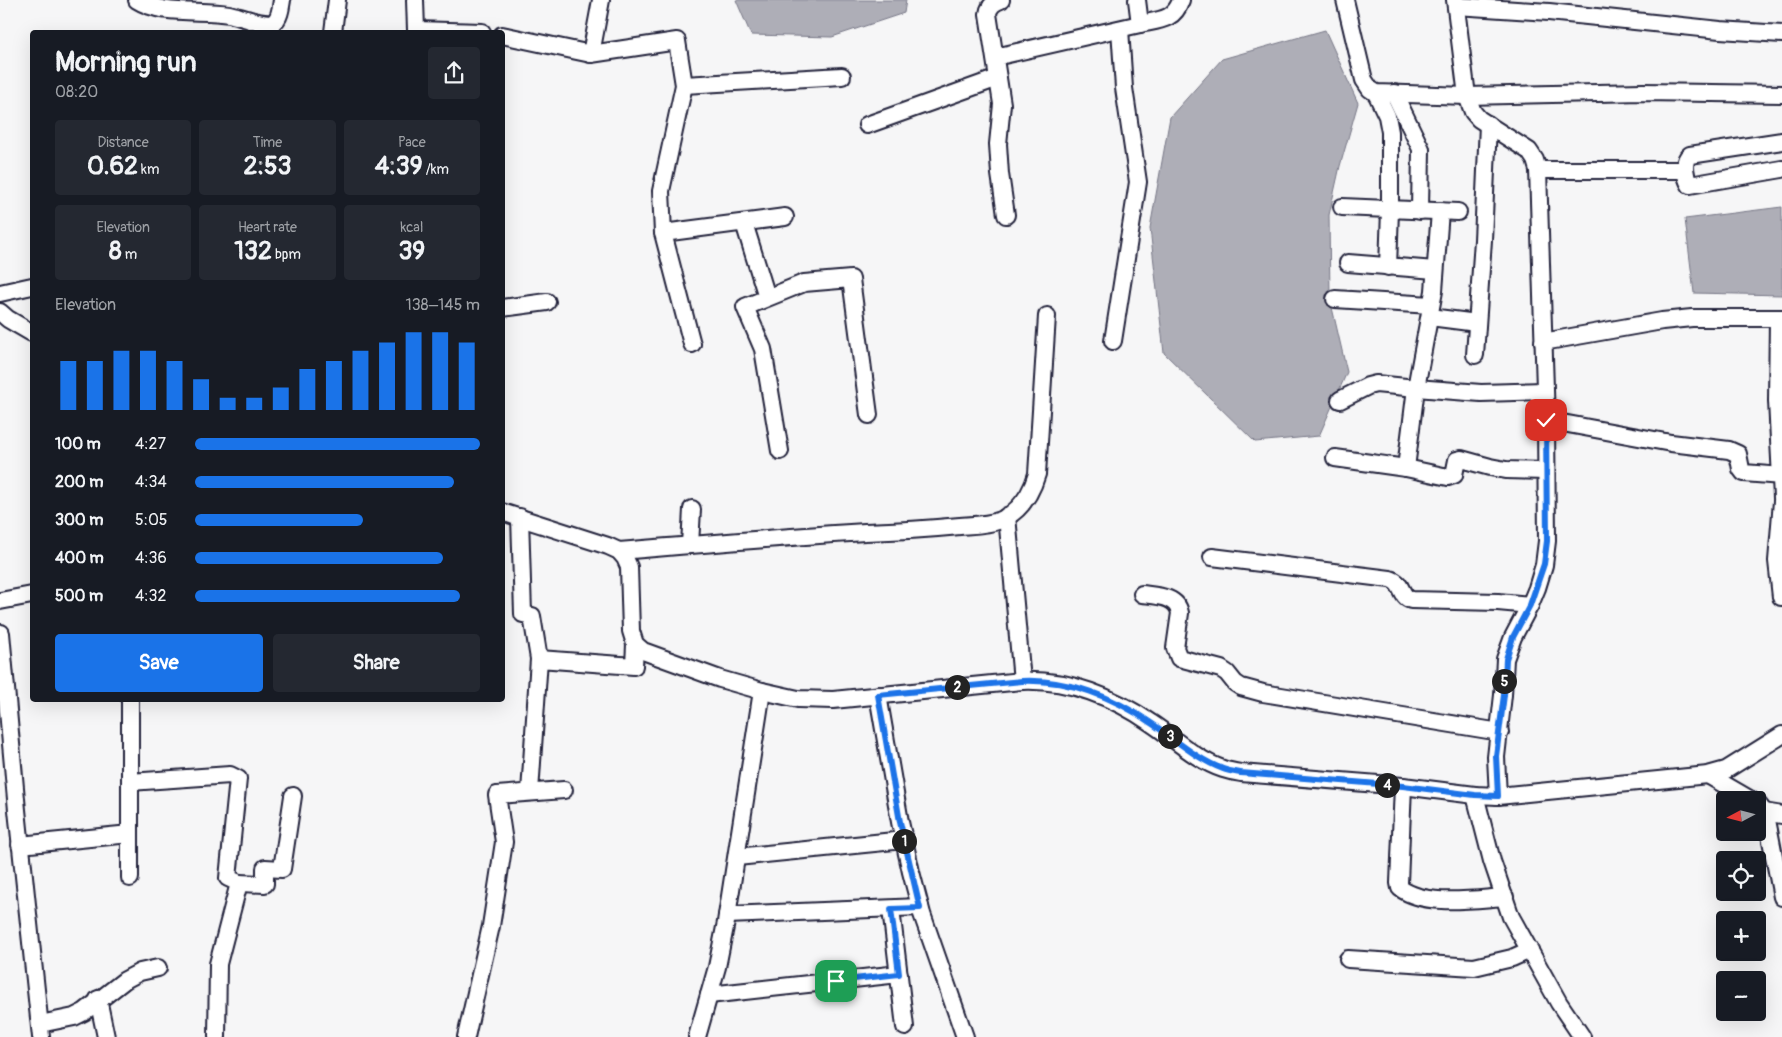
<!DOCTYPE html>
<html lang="en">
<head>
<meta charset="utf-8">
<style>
	body { margin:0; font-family:Pangolin,sans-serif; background:#242831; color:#f1f3f6; height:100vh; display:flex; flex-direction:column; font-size:19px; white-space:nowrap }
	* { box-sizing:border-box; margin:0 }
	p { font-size:16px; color:#9ea1a6 }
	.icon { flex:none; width:28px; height:28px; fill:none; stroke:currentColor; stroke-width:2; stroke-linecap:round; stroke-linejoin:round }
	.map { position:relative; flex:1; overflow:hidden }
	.side { position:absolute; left:30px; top:30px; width:475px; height:672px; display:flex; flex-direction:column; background:#171b24; border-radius:5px; box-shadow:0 5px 20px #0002 }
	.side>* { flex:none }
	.needle { width:32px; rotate:263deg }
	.controls { position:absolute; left:1716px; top:791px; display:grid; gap:10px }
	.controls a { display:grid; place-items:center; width:50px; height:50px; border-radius:5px; background:#171b24; box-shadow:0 5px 20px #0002; font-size:25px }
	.pin { position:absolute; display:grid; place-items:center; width:42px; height:42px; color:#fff; margin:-21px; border-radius:10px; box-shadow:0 2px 8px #0006 }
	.km { position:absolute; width:25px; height:25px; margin:-12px; border-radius:50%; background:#222; color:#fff; font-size:14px; line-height:25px; text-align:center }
	.round { display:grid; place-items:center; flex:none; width:52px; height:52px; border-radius:5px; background:#242831 }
	.headline { display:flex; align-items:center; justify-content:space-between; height:85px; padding:0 25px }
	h1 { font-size:28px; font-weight:700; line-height:38px }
	.stats { display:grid; grid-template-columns:repeat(3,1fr); gap:8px; height:85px; padding:5px 25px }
	.stats div { display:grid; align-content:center; border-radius:5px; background:#242831; text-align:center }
	.stats b { font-size:25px; font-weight:700 }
	.stats small { font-size:14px; font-weight:400 }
	.stats p { font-size:14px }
	.chart { height:140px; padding:10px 25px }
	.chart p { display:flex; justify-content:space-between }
	.chart svg { width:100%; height:90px; margin-top:5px; stroke:#1a73e8; stroke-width:6 }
	.action { display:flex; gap:10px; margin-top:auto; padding:10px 25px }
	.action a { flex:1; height:58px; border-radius:5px; background:#1a73e8; color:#fff; font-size:20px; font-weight:700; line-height:58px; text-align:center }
	.action a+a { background:#242831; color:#f1f3f6 }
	ul { padding:0 25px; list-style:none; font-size:16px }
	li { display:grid; grid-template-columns:80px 60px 1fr; align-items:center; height:38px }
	li i { height:12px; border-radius:6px; background:#1a73e8 }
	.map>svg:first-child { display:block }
	.water { fill:#aeaeb7; stroke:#767685 }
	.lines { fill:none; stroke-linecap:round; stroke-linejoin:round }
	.minor-casing { stroke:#22223b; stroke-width:20 }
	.minor { stroke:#fff; stroke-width:16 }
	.route-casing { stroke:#fff; stroke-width:10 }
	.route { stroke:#1a73e8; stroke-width:6 }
</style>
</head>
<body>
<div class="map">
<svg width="1782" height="1037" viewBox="0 0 1782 1037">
	<rect width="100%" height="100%" fill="#f6f6f7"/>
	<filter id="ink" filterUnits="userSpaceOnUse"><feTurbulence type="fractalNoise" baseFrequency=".02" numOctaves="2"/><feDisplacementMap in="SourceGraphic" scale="10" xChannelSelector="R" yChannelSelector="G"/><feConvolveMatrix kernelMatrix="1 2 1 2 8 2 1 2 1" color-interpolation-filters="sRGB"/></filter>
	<g filter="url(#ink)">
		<g class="water">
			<polygon points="736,0 906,0 904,13 832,37 751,35"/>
			<polygon points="1325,30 1358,103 1340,166 1329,215 1330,299 1347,372 1319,436 1255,442 1164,353 1150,228 1170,117 1222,59"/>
			<polygon points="1782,207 1782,295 1694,293 1685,219"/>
		</g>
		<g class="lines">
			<g class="minor-casing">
				<g id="minor">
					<path d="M137,0c25,16 64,9 92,14 10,2 38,13 45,8 6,-4 7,-16 8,-22"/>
					<polyline points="415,0 416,30"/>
					<path d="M1001,0c-7,2 -12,6 -13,14l14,90 -4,40 2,30 6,41"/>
					<path d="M1137,0l3,24c19,-4 34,-3 41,-24"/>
					<polyline points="1345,0 1364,80 1370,89 1376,93 1467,96 1643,92 1782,94"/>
					<polyline points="1455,0 1467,96 1473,112 1479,119 1529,151 1535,160 1538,170 1546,420 1547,541 1544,565 1537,588 1530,605 1513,637 1505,659 1503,695 1496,757 1498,796"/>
					<polyline points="1456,6 1549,12 1720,30 1782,34"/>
					<polyline points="333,32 337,0"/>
					<polyline points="416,32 416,30 482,32"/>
					<polyline points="502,35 591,54 601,0"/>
					<polyline points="591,54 677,41 684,85 661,191 663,233 692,344"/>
					<polyline points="995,57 1140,24"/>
					<polyline points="684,85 842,76"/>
					<polyline points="1376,93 1387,116 1390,132 1390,210 1388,267"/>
					<polyline points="1394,93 1421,149 1420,211"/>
					<polyline points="867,125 998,78"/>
					<path d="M1782,141l-92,14c-8,6 -5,22 0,30l92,-16"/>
					<polyline points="1538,170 1685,170"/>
					<polyline points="1342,207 1458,212"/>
					<polyline points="1440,211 1434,291 1416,388 1481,393 1544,391"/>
					<polyline points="744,223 767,297"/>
					<polyline points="663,233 785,217"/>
					<polyline points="1348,263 1435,270"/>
					<polyline points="0,293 32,286"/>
					<polyline points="1335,299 1431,305"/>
					<polyline points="502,308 547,302"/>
					<polyline points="0,312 8,319 32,333"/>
					<polyline points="1430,317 1477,323"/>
					<polyline points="1778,318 1777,401 1782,498"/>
					<polyline points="1113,341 1138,182 1124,88 1120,29"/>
					<polyline points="1543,342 1662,321 1692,318 1782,318"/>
					<polyline points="1475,355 1483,240 1488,124"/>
					<polyline points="1340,400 1368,386 1376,384 1416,388 1406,468"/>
					<polyline points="1546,420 1671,443 1729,450 1738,454 1741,469 1744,473 1782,476"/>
					<polyline points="780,451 763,349 745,307 804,283 851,279 869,415"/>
					<polyline points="1335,458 1406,468 1448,477 1454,475 1457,460 1461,459 1490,467 1506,470 1546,471"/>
					<path d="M502,512l106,34 11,5 6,7 4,9 2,64 4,13 8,7 77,28 42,12 36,8 35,1 189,-19c46,-2 92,16 129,42 23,15 45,37 72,46 6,2 12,3 18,4l162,13 72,9 23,1 210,-21 18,-5 56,-35"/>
					<polyline points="1007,516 1022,681"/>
					<polyline points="520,517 523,614 532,616 539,659"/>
					<polyline points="690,545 692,509"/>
					<path d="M619,551c82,-7 164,-14 246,-19 32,-1 64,-3 95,-6 14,-1 28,-1 41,-6 20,-9 30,-26 36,-46l10,-158"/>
					<path d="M1212,557l178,22c14,4 9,17 21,21l87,2 32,3"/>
					<path d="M1142,594c15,2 35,2 38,19l-5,35 4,10 42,11 6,4 8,10 6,4 22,6 237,39"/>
					<polyline points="1781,597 1777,561 1782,501"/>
					<polyline points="0,601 32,595"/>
					<polyline points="1,633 17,810 41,1037"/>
					<polyline points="878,695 900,822 911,872 922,914 965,1037"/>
					<polyline points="1708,775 1751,800"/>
					<polyline points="130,782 230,775 238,779 228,878 239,883 218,964 217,1037"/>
					<path d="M1403,786l-4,97 1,5c25,19 74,11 105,9"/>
					<polyline points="530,792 539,659 634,666 635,644"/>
					<polyline points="1475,795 1492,861 1511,917 1559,1003 1582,1037"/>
					<polyline points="1758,804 1764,812 1767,820 1782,897"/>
					<polyline points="1764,812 1782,815"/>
					<polyline points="20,845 130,834"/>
					<polyline points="737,857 904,840"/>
					<polyline points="130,878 130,700"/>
					<polyline points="239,883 265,884 265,868 282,869 293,796"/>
					<polyline points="891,909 905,1027"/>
					<polyline points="727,915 920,907"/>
					<polyline points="1348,959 1474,967 1512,958 1530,950"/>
					<polyline points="709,995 899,974"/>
					<polyline points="98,999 106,1037"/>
					<polyline points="40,1024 74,1017 84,1012 125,980 140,972 158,968"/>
					<polyline points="466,1037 491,926 504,842 497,795 564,790"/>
					<polyline points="697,1037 717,967 726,922 762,691"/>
				</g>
			</g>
			<use href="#minor" class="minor"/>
		</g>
	</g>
	<g class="lines" filter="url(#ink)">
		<g class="route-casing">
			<path id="route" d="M836,981l63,-7 -8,-65 29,-1 -20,-86 -22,-127 144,-14c46,-2 92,16 129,42 23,15 45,36 72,46 5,2 12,3 18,4l162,13 72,9 23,1 -2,-40 8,-61 2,-36 7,-22 17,-32 14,-41 3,-23 -1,-121"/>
		</g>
		<use href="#route" class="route"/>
	</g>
</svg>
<div class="controls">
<a><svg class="needle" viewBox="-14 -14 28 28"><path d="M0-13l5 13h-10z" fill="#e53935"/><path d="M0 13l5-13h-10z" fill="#9ea1a6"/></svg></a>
<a><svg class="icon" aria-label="locate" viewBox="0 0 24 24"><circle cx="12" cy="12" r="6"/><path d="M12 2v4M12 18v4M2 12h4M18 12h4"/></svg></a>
<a>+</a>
<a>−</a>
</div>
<div class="pin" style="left:836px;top:981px;background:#1e9e55"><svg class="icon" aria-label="arrive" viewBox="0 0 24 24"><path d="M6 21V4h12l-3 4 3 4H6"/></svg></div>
<div class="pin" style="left:1546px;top:420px;background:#d93025"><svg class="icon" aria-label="check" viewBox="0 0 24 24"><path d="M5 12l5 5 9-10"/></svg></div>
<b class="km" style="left:904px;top:841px">1</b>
<b class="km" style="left:957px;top:687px">2</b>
<b class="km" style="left:1170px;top:736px">3</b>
<b class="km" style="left:1387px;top:785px">4</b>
<b class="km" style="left:1504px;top:681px">5</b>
<section class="side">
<div class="headline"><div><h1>Morning run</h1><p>08:20</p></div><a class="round"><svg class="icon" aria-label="share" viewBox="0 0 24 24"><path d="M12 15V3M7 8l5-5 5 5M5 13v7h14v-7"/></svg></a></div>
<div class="stats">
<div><p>Distance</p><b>0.62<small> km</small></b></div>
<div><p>Time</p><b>2:53</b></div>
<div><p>Pace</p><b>4:39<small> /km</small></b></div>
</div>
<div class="stats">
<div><p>Elevation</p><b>8<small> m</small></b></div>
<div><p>Heart rate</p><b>132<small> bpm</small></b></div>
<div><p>kcal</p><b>39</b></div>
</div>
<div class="chart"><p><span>Elevation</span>138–145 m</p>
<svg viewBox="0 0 160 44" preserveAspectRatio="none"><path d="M5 44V20M15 44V20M25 44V15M35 44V15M45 44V20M55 44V29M65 44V38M75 44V38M85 44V33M95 44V24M105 44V20M115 44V15M125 44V11M135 44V6M145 44V6M155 44V11"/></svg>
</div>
<ul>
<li><b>100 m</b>4:27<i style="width:100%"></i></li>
<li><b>200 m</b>4:34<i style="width:91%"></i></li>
<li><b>300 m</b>5:05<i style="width:59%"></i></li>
<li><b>400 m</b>4:36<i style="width:87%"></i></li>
<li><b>500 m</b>4:32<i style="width:93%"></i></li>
</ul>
<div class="action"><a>Save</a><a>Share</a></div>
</section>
</div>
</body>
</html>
